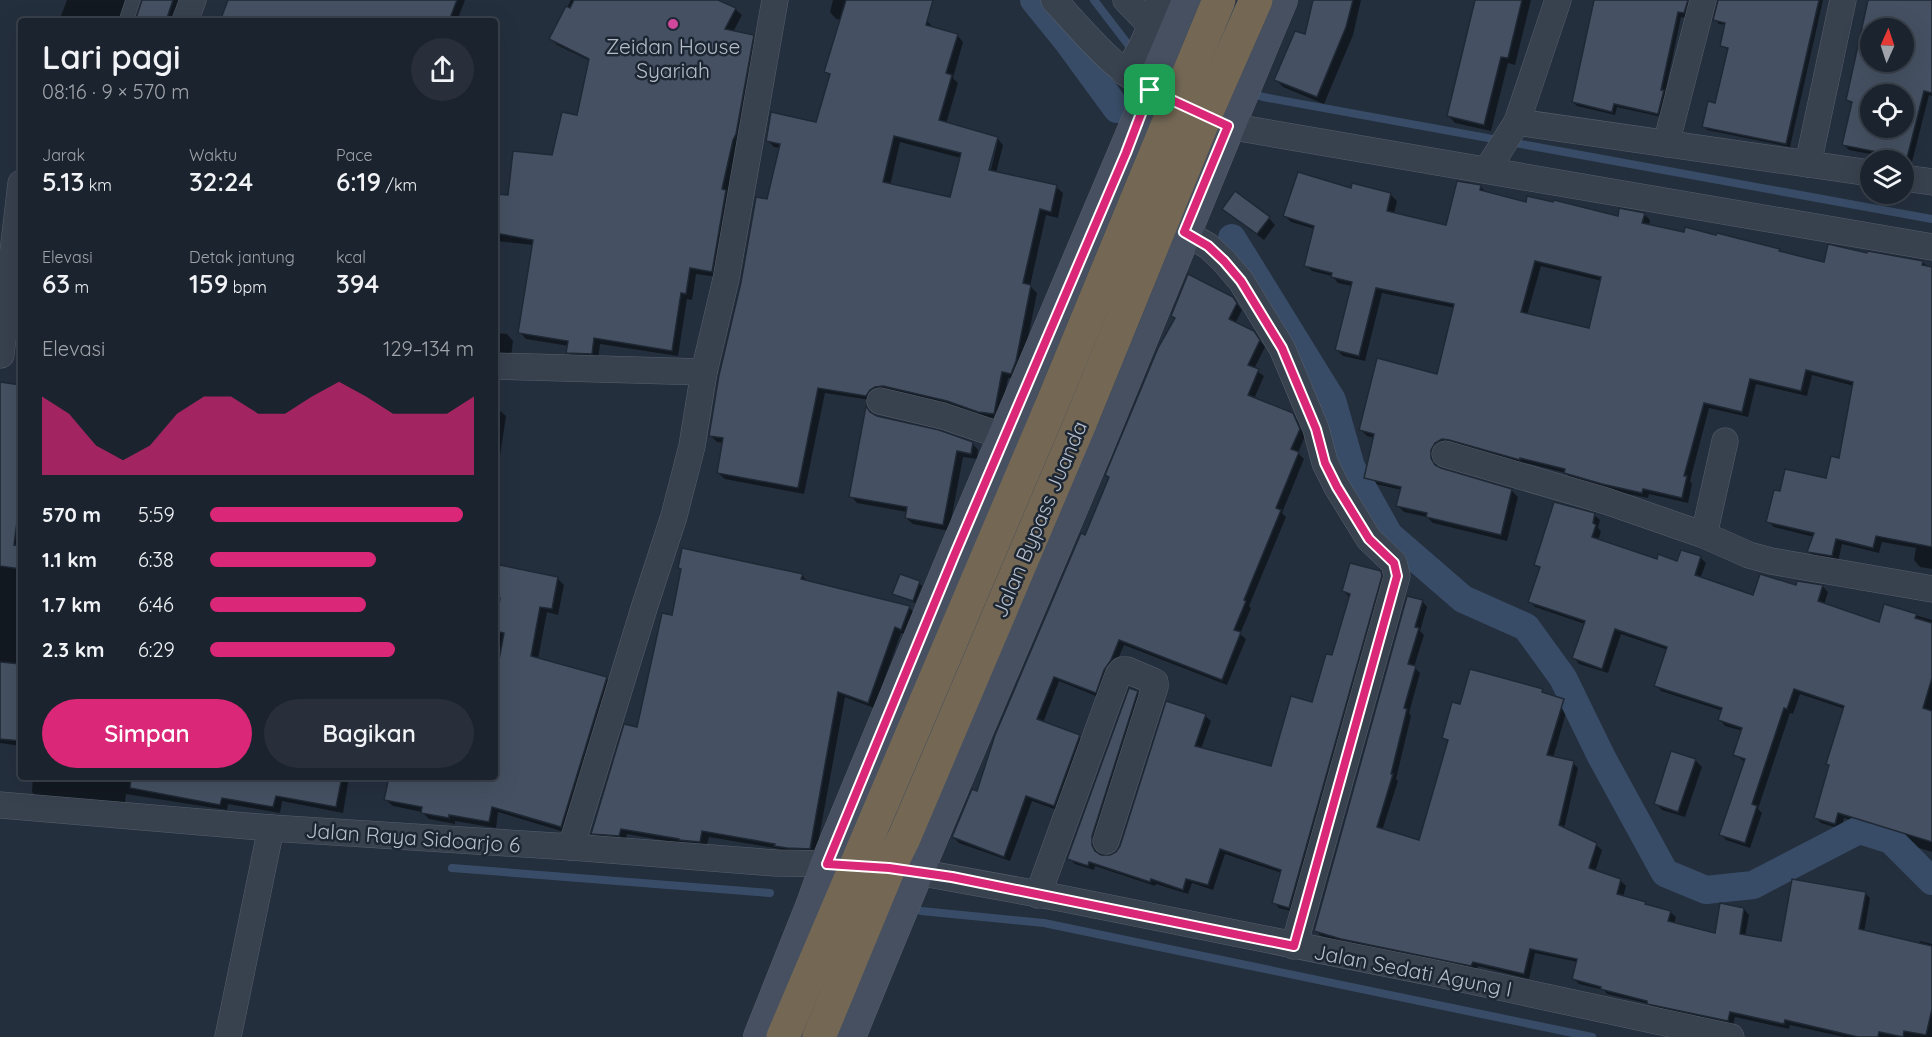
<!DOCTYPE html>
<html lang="id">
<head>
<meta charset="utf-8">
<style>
	body { margin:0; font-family:Quicksand,sans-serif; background:#282f3a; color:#f1f3f6; height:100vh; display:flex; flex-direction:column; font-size:22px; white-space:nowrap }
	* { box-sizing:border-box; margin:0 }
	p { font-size:20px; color:#a0a4aa }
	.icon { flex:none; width:33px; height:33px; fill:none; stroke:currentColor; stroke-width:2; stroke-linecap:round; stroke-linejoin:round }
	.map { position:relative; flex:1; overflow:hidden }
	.panel { position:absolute; left:18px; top:18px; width:480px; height:762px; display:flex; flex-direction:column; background:#1b232e; border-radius:6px; box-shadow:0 6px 24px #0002,0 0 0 2px #39404a }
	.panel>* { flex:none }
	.needle { width:39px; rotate:3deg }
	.tools { position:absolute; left:1860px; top:18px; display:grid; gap:12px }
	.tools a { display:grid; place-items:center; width:54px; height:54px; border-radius:50%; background:#1b232e; box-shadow:0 6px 24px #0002,0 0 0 2px #39404a; font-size:30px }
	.pin { position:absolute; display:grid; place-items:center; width:51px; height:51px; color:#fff; margin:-26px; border-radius:12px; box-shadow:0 3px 9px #0006 }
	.round { display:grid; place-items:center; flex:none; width:63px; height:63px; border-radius:32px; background:#282f3a }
	.summary { display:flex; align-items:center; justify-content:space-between; height:102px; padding:0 24px }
	h1 { font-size:33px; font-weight:600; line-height:45px }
	.metrics { display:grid; grid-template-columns:repeat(3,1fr); gap:9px; height:102px; padding:6px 24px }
	.metrics div { display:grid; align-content:center }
	.metrics b { font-size:26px; font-weight:600 }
	.metrics small { font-size:16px; font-weight:400 }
	.metrics p { font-size:16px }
	.chart { height:168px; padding:12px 24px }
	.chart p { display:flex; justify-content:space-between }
	.chart svg { width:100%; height:108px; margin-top:6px; fill:#db2777; opacity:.7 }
	.cta { display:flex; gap:12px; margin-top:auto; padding:12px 24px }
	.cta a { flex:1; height:69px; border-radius:36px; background:#db2777; color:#fff; font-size:24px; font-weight:600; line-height:69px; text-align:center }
	.cta a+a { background:#282f3a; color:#f1f3f6 }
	ul { padding:0 24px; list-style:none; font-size:20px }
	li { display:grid; grid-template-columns:96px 72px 1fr; align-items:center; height:45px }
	li i { height:15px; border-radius:8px; background:#db2777 }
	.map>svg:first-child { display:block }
	.shadow { fill:#0007; fill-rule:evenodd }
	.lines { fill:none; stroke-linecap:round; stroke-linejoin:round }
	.stream { stroke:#394c67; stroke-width:8 }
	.canal { stroke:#394c67; stroke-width:28 }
	.building { fill:#455162; stroke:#1f2835; stroke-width:1.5; fill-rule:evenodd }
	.lane-casing { stroke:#565f6c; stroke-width:15 }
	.street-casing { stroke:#565f6c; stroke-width:27 }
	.secondary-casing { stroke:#565f6c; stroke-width:34 }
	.highway-casing { stroke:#434c59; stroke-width:34 }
	.lane { stroke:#38414e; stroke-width:14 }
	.street { stroke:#38414e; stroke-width:26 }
	.secondary { stroke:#465061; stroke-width:33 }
	.highway { stroke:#746855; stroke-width:33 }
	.highway-bridge-casing { stroke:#434c59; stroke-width:34; stroke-linecap:butt }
	.highway-bridge { stroke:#746855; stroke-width:33 }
	.route-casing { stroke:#fff; stroke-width:12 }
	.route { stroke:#db2777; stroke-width:8 }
	.hotel-dot { fill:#d1479c; stroke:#1d2633; stroke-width:2 }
	.labels { text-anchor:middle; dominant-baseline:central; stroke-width:5; stroke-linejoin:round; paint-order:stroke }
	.poi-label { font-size:21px; fill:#b4bcc9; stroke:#1d2633 }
	.street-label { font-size:21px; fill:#b4bcc9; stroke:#1d2633 }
</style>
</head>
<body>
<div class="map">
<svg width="1932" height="1037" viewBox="0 0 1932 1037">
	<rect width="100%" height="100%" fill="#242f3e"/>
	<g class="shadow">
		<polygon points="67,0 136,0 127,21 59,21"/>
		<polygon points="143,0 183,0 176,21 137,21"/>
		<polygon points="229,0 465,0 457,21 221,21"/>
		<polygon points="571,0 714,0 735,9 742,15 733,32 753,37 759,43 718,277 696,274 692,300 687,299 678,356 600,344 598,360 574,359 568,353 569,346 526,339 520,332 533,245 495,241 495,195 509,197 553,156 578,117 590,61 557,45 551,38"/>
		<path d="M833,0h20l74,21 7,7 23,7 6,7 -10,36 5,5 -12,41 51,14 6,7 -7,28 60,14 7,6 -5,25 -12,-3 -16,71 7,7 -15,75 -5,11 -9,-1 -8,42 -175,-27 -21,101 -79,-15 -7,-6 6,-30 -7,-1 -7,-7 71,-287 -7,-1 -7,-7 50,-17 14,-47 -5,-4 16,-52 -6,-1 -6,-7zM995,140h3l-9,38 -3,-1zM900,142l61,16 -10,41 -61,-13z"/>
		<polygon points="1314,0 1361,0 1353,35 1324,104 1283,87 1276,80 1306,36"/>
		<polygon points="1476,0 1531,0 1515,65 1508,63 1491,131 1455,123 1448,115"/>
		<polygon points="1596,0 1692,0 1687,18 1681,17 1665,93 1667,96 1662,117 1617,107 1615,115 1577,106 1573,102"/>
		<polygon points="1718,0 1823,0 1790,147 1707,130 1703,126 1717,104 1729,50 1722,46 1727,25 1719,24 1715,20"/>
		<path d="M1870,0h62v96l-3,-1 -17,67 -63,-12 -5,-5 9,-40 -5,-5zM1870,28h34v34h-34zM1870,94h34v34h-34z"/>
		<path d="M1353,185l38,10 6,6 -3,13 53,13 33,-41 6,6 41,11 92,15 25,-4 6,6 -1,6 130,24 4,4 42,10 43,-9 54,7 10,7v300l-12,-2 -6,-7 2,-12 -34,-6 -3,11 -37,-9 -4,18 -23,-4 -6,-6 5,-15 -40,-10 -6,-6 13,-28 46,-13 14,-20 13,-74 -42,-11 -5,21 -51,-12 -8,33 -39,-9 -19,73 2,3 -4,19 -39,-9 -1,4 -39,-8 -38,-11 -5,-6 -40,-10 -1,2 -89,-8 2,11 74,23 6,6 -11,44 -74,-18 -6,-6 -23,-5 -6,-6 4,-16 -31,-7 -6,-6 10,-39 -8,-2 -6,-6 78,-55 16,-67 -73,-15 -17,68 -22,-5 -6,-6 15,-64 -14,-3 -6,-7 -20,-5 -6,-6 9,-36 -24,-7 -6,-6 67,-26zM1541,266l61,15 -12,49 -63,-15z"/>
		<polygon points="1231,215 1269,218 1275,225 1264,240"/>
		<polygon points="1232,298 1242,310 1235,324 1253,332 1265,347 1254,369 1264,376 1254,399 1292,415 1299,421 1305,436 1298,453 1304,459 1282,513 1286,517 1249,606 1251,608 1240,634 1246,639 1227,685 1124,645 1101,698 1059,681 1043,723 1079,737 1085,742 1060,811 1032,801 1010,861 959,843 953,837 977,793 1110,479 1107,475"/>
		<polygon points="495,333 507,334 513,341 511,357 495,358"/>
		<polygon points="21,387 21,746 0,743 0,388"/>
		<polygon points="495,409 499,410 506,416 498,469 495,469"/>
		<polygon points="873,415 972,443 978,450 977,459 963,457 949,531 913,524 906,518 907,512 857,503 851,496"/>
		<polygon points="1594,515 1600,520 1598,528 1601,531 1598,541 1658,561 1678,562 1700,557 1706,563 1700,579 1754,597 1797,586 1798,582 1823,587 1828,592 1824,605 1880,624 1885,606 1932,620 1932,852 1910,845 1904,840 1906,836 1844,818 1841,829 1821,823 1816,818 1830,767 1828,764 1845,709 1800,694 1793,714 1790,713 1758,809 1762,813 1750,848 1726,840 1720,834 1745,762 1735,755 1743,731 1725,726 1720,720 1723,711 1661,691 1656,685 1668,650 1621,634 1608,673 1579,664 1574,658 1585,624 1535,607 1530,601 1541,570 1535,564"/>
		<polygon points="495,566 558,579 564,585 558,615 547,612 538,659 606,678 613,685 568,833 498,812 496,828 455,821 455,824 429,819 422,812 393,806 386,800 390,777 495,777"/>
		<polygon points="680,568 802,575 808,582 909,607 915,614 908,635 901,633 874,708 845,697 816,854 783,852 780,849 709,837 706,848 627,834 625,842 599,839 592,833 638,729 673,617 683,571"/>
		<polygon points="1380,573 1386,579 1295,912 1279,908 1274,902 1282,873 1225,854 1213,890 1192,883 1188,894 1156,884 1155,886 1095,866 1094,870 1075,864 1069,858 1137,692 1143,698 1097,843 1096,850 1102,857 1117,854 1205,716 1211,721 1201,749 1272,768 1313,704 1333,657 1349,597 1344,591"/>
		<polygon points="919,583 922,586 915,603 894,594"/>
		<polygon points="1422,601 1427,607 1420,631 1424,635 1414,667 1420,673 1409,713 1411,716 1396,779 1398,781 1382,831 1420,842 1449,743 1444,738 1461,706 1542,691 1547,695 1563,700 1568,706 1553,758 1573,763 1578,768 1564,829 1596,845 1602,850 1595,872 1621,881 1626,886 1623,897 1670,912 1676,917 1674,924 1716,935 1744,909 1749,915 1745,936 1782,943 1865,893 1870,898 1864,932 1919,944 1920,941 1932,944 1932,1037 1844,1037 1790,1025 1789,1029 1735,1017 1733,1025 1654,1008 1650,1004 1607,994 1604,990 1579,984 1574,979 1578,962 1535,953 1529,979 1478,966 1477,970 1348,944 1321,936 1315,930"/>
		<polygon points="1695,760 1702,767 1685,817 1662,810 1655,803"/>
		<polygon points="33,777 349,777 343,813 282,801 280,813 228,804 227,810 126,794 125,803 39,799 32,792"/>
	</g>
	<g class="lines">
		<g class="stream">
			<polyline points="1094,0 1130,47 1136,49"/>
			<polyline points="1249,92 1263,97 1932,219"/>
			<polyline points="452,868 770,893"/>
			<polyline points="921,911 1044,923 1592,1037"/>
		</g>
		<g class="canal">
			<polyline points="1034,0 1068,42 1117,109"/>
			<polyline points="1232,238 1332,400 1351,467 1389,535 1463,599 1526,627 1563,678 1601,756 1665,873 1706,890 1753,885 1859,830 1891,840 1932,881"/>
		</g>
	</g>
	<g class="building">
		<polygon points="142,0 173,0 166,21 135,21"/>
		<polygon points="228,0 457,0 449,21 220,21"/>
		<polygon points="574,0 718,0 736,8 725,29 754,35 736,134 733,140 722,189 726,190 712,272 690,268 686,294 681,293 672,351 594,338 592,354 566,353 568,341 518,333 533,240 495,233 495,194 508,195 513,151 552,155 562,112 577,115 589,59 549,39 566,6 570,8"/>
		<path d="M846,0h87l-7,25 32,9 -12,39 6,2 -13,45 59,17 -9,33 68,15 -6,27 -11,-3 -17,74 8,2 -15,76 -5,13 -9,-2 -8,42 -16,-2 -31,-11 -64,-15 -8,1 -5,3 -4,6 -48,-8 -20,100 -81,-15 6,-35 -14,-2 10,-61 22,-93 15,-85 11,2 13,-55 -14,-3 5,-29 45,10 14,-48 -6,-2zM894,136l67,17 -11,44 -67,-15z"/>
		<polygon points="1313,0 1353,0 1346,27 1317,97 1274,80 1295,31 1305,34"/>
		<polygon points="1475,0 1522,0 1508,58 1501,57 1484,125 1447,116"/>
		<polygon points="1594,0 1688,0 1684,13 1678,12 1661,90 1664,90 1658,114 1614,104 1612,112 1572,102"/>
		<polygon points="1718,0 1819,0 1786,144 1702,127 1708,101 1715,103 1728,48 1720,46 1725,23 1713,20"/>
		<path d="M1868,0h64v93l-8,-2 -17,67 -65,-13 10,-43 -6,-2zM1870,28h34v34h-34zM1870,94h34v34h-34z"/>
		<path d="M1298,172l53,16 1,-5 39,10 -4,18 59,14 11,-44 24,4 -1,5 46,12 1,-6 26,6 1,-2 64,16 1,-8 26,5 -3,10 42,9 1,-5 31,8 1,-2 63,16 -1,2 45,11 4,-18 39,9 1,-2 55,10 -1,4 10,2v280l-56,-11 -3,12 -37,-9 -4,17 -25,-4 7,-19 -48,-11 8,-32 6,1 5,-22 41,9 5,-22 8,2 14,-76 -47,-12 -5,21 -51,-12 -8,33 -38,-9 -20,73h3l-5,22 -39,-9 -1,4 -40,-9 -38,-11 1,-4 -45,-11v2l-71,-20 -7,-1 -7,4 -4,7v8l4,7 6,3 71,21 -11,46 -75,-18 1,-4 -31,-7 5,-19 -37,-9 10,-44 -15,-4 18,-72 60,16 17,-70 -78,-16 -17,68 -24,-6 17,-68 -21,-5 1,-4 -28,-7 10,-40 -31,-10zM1535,261l66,16 -12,51 -68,-16z"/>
		<polygon points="1235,191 1270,217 1257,234 1222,209"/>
		<polygon points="1188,274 1233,297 1237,303 1229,319 1254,331 1260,340 1248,365 1259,369 1248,395 1293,413 1300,429 1291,449 1299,452 1276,508 1281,510 1244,600 1246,601 1234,630 1241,632 1222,680 1119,640 1111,660 1104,670 1096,693 1054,677 1037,719 1080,735 1054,806 1026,796 1004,857 952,837 972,789 977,791 995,735 1081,533 1085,535 1109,477 1105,475 1158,348 1175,318 1171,316"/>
		<polygon points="0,382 21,385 21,491 14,545 21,546 21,569 0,566"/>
		<polygon points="866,406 870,412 877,416 939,430 973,442 971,454 957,451 943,525 905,518 907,507 849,497"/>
		<polygon points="1554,502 1595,513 1593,523 1596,525 1592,537 1657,559 1658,554 1677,561 1681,550 1701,556 1695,575 1753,595 1760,574 1796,585 1797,581 1823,585 1818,601 1879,622 1884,604 1917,614 1915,618 1932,623 1932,678 1923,708 1932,711 1932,842 1838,813 1835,824 1814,818 1829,765 1826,764 1844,706 1794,689 1787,709 1784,708 1752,804 1757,806 1745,843 1719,835 1745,759 1733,755 1742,728 1718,720 1722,708 1654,686 1667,647 1615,629 1602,669 1572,658 1585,621 1528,602 1540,567 1534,565"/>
		<polygon points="682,548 803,574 801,579 910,606 901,630 895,627 868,703 838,692 810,849 787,848 774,846 775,844 702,831 700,842 679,840 679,839 621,829 619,836 591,834 624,724 637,727 662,613 672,615 681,569 678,568"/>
		<polygon points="1350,563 1381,571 1382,576 1289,908 1272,903 1281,870 1220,849 1208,885 1186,879 1183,890 1151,879 1150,882 1089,862 1088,866 1067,859 1129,688 1138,691 1092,836 1092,845 1095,851 1101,855 1110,855 1116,852 1120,846 1166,701 1206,714 1195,746 1271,766 1291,696 1312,702 1326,654 1332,655 1350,594 1342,591"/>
		<polygon points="495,564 558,577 552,609 540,607 531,656 607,677 561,827 492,807 489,822 449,815 449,818 421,813 422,807 384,800 389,777 495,777 495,681 504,633 495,631 500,598 495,597"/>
		<polygon points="900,574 920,581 913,601 892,594"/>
		<polygon points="1407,596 1423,600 1415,627 1419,628 1408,664 1416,666 1404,708 1407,709 1391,774 1393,774 1377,827 1419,840 1448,740 1442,738 1452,702 1460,704 1470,669 1543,689 1542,692 1564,699 1547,755 1574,761 1559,825 1597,843 1589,868 1621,879 1617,894 1646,902 1645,904 1671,911 1668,921 1715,933 1720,903 1744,908 1740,934 1781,941 1792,879 1866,892 1859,929 1932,946 1932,1009 1926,1035 1904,1031 1903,1037 1879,1032 1878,1037 1858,1037 1785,1020 1784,1024 1730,1012 1728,1021 1647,1004 1647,1001 1600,989 1601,987 1572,979 1577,959 1530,949 1524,974 1473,962 1471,966 1341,939 1314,931"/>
		<polygon points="0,662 21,664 21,741 0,739"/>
		<polygon points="1671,751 1696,759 1678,812 1654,804"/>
		<polygon points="131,777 342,777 336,807 276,796 273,807 222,798 220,805 130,788"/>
	</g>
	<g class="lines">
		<g class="lane-casing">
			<polyline id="lane" points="126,21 133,0"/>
		</g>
		<g class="street-casing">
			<g id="street">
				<path d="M1054,0c33,36 66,77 111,97"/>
				<polyline points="1126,0 1151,26 1162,33"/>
				<polyline points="185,21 193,0"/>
				<path d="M1125,73c17,-22 26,-47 34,-73"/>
				<polyline points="1212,119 1228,126 1932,247"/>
				<polyline points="1517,122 1870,173"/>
				<polyline points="1666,144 1703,0"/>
				<polyline points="1808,164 1843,0"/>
				<polyline points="1487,170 1517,122 1558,0"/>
				<polyline points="1904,178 1932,182"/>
				<polyline points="1184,232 1208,246 1224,261 1241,281 1282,348 1316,429 1325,463 1337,487 1369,539 1394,563 1397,576 1294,946"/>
				<polyline points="1,355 21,183"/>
				<polyline points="495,366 704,372"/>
				<polyline points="880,401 943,416 1005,437"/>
				<polyline points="1445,454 1606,501 1704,535 1749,555 1771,561 1932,589"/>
				<polyline points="1704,535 1725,441"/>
				<polyline points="0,805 271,828 571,847 775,863 843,864"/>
				<polyline points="571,847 645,605 674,516 692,446 704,372 726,279 775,0"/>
				<polyline points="901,869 1060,898 1439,974 1731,1037"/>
				<polyline points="1038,895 1118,675 1122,670 1127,670 1153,681 1155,682 1155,687 1106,841"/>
				<polyline points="228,1037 271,828"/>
			</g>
		</g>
		<g class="secondary-casing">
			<g id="secondary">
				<polyline points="760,1037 813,904 827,864 954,556 1189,0"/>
				<path d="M849,1037c79,-197 165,-392 247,-588 62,-150 122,-300 185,-449"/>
			</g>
		</g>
		<g class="highway-casing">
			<g id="highway">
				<polyline points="783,1037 1050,409"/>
				<polyline points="819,1037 889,868 904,838 1081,421"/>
			</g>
		</g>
		<use href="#lane" class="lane"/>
		<use href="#street" class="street"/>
		<use href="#secondary" class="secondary"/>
		<use href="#highway" class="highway"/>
		<g class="highway-bridge-casing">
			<g id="highway-bridge">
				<polyline points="1050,409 1219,0"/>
				<polyline points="1081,421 1209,107 1256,0"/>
			</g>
		</g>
		<use href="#highway-bridge" class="highway-bridge"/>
	</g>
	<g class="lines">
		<g class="route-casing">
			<polygon id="route" points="1150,90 1228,126 1184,232 1208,246 1224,261 1241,281 1282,348 1316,429 1325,463 1337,487 1369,539 1394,563 1397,576 1294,946 952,877 889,868 827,864 954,556 1126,153"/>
		</g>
		<use href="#route" class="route"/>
	</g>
	<circle class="hotel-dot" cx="673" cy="24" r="6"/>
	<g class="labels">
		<g class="poi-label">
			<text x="673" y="46">Zeidan House<tspan x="673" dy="24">Syariah</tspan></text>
		</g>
		<g class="street-label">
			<text transform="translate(1039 519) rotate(-67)">Jalan Bypass Juanda</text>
			<text transform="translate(413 837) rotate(4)">Jalan Raya Sidoarjo 6</text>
			<text transform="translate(1413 970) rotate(11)">Jalan Sedati Agung I</text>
		</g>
	</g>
</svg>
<div class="tools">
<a><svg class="needle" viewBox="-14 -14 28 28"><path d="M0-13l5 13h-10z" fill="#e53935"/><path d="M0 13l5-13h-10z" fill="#a0a4aa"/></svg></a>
<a><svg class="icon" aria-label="locate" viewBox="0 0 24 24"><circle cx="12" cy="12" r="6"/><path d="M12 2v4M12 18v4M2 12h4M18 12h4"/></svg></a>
<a><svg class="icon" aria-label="layers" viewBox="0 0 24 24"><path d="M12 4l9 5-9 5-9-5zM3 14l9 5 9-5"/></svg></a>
</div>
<div class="pin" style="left:1150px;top:90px;background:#1e9e55"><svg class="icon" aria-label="arrive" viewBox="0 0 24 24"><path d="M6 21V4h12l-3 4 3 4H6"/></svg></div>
<section class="panel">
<div class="summary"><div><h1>Lari pagi</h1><p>08:16 · 9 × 570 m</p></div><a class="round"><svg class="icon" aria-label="share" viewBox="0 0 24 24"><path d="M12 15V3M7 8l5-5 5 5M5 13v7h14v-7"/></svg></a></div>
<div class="metrics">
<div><p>Jarak</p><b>5.13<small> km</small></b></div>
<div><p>Waktu</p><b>32:24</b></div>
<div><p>Pace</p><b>6:19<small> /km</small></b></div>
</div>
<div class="metrics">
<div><p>Elevasi</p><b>63<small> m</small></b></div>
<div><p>Detak jantung</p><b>159<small> bpm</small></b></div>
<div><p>kcal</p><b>394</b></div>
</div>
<div class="chart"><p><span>Elevasi</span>129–134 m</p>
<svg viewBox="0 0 160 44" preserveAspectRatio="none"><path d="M0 44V12L10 19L20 32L30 38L40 32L50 19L60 12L70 12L80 19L90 19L100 12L110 6L120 12L130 19L140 19L150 19L160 12V44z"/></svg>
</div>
<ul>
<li><b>570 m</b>5:59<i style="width:96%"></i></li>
<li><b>1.1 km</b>6:38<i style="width:63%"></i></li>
<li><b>1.7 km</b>6:46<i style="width:59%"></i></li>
<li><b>2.3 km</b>6:29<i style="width:70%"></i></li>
</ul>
<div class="cta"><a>Simpan</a><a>Bagikan</a></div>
</section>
</div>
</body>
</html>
